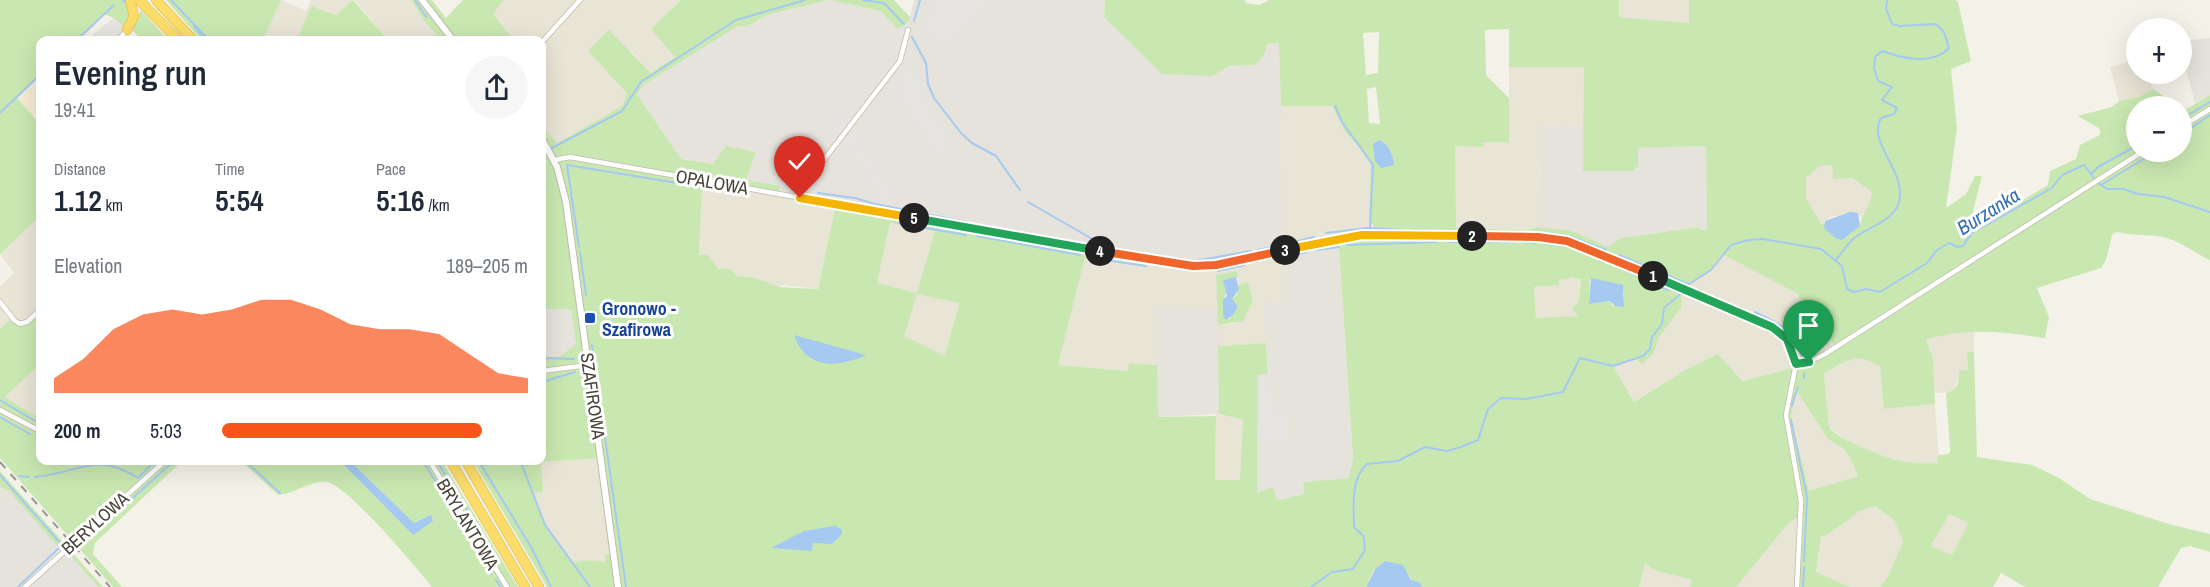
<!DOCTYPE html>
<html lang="en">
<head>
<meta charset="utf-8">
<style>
	body { margin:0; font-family:"Archivo Narrow",sans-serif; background:#f6f6f7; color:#1f2937; height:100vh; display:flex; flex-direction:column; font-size:22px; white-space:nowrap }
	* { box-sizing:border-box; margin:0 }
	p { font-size:20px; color:#747a83 }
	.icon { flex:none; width:33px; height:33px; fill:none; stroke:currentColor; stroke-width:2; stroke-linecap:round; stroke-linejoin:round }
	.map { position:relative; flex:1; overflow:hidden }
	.sheet { position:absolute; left:36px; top:36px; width:510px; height:429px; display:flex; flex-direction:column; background:#fff; border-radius:12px; box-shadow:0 6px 24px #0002 }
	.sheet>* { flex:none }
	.tools { position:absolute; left:2126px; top:18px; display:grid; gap:12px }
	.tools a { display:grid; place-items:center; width:66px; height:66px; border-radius:50%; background:#fff; box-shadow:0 6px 24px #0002; font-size:30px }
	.pin { position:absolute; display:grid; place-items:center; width:51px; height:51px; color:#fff; margin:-62px -26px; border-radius:50% 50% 50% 0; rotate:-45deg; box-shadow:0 0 6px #0007 }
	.pin .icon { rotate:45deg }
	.km { position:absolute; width:30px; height:30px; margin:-15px; border-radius:50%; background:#222; color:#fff; font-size:16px; line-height:30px; text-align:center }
	.round { display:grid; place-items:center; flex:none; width:63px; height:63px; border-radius:32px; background:#f6f6f7 }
	.summary { display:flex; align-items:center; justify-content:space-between; height:102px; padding:0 18px }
	h1 { font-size:33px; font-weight:600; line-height:45px }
	.stats { display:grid; grid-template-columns:repeat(3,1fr); gap:9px; height:102px; padding:6px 18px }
	.stats div { display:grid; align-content:center }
	.stats b { font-size:30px; font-weight:600 }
	.stats small { font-size:16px; font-weight:400 }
	.stats p { font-size:16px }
	.chart { height:168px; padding:12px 18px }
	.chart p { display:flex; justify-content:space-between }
	.chart svg { width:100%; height:108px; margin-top:6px; fill:#f9551a; opacity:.7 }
	ul { padding:0 18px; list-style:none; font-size:20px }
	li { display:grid; grid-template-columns:96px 72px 1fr; align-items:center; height:45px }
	li i { height:15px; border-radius:8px; background:#f9551a }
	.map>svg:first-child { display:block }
	.residential { fill:#e8e4d6 }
	.commercial { fill:#f5ebd3 }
	.industrial { fill:#e6e3dd }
	.green { fill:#c9e8b1; fill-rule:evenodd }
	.parking { fill:#e5e4e0 }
	.water { fill:#a5c9f0 }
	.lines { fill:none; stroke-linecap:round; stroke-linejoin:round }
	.stream { stroke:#a5c9f0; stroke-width:2 }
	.minor-casing { stroke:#bfbbaa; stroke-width:6 }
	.tertiary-casing { stroke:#bfbbaa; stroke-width:8 }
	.motorway-casing { stroke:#ddb339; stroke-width:10 }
	.minor { stroke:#fff; stroke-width:4.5 }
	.tertiary { stroke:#fff; stroke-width:6 }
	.motorway { stroke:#fddd6a; stroke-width:9 }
	.rail { stroke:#979797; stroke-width:2; stroke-dasharray:8 8; stroke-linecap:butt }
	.split-1-casing { stroke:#fff; stroke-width:12 }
	.split-2-casing { stroke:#fff; stroke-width:12 }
	.split-3-casing { stroke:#fff; stroke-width:12 }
	.split-4-casing { stroke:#fff; stroke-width:12 }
	.split-5-casing { stroke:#fff; stroke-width:12 }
	.split-6-casing { stroke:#fff; stroke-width:12 }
	.split-1 { stroke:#22a559; stroke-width:8 }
	.split-2 { stroke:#f0652b; stroke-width:8 }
	.split-3 { stroke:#f5b400; stroke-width:8 }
	.split-4 { stroke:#f0652b; stroke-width:8 }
	.split-5 { stroke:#22a559; stroke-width:8 }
	.split-6 { stroke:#f5b400; stroke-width:8 }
	.transit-dot { fill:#1a4fb4; stroke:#fff; stroke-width:2 }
	.labels { text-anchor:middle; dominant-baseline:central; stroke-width:6; stroke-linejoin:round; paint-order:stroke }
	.street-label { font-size:18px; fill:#474337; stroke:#fff }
	.transit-label { font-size:18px; font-weight:bold; fill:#164399; stroke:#fff; text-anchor:start }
	.water-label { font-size:20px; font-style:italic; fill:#306db3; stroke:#fff }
</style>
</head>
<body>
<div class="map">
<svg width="2210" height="587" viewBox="0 0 2210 587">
	<rect width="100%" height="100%" fill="#f4f2e8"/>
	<g class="residential">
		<polygon points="281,0 306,11 311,0 353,0 336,15 311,6 297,40 263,40"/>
		<polygon points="355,0 411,0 424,21 441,40 388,40"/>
		<polygon points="504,0 681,0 670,11 675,57 651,73 630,50 588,51 627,95 622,106 557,143 542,126 542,40 514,40 493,14"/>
		<polygon points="1619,0 1689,0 1689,23 1619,17"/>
		<polygon points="2136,60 2136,74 2148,74 2153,89 2139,97 2119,101 2110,67"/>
		<polygon points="1509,67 1584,67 1584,127 1540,125 1539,228 1531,230 1455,228 1455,145 1483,147 1484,142 1509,143"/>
		<polygon points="1281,106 1332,106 1344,130 1371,162 1372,235 1287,303 1267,304 1263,301 1266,343 1218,346 1218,325 1234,324 1253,302 1248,282 1239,284 1237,272 1216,275 1218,310 1155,307 1157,365 1129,363 1129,371 1058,365 1087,249 1282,240"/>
		<polygon points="1832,165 1872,192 1871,205 1861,219 1860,216 1832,216 1821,224 1814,213 1806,198 1806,178 1820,166"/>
		<polygon points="706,181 836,204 818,289 782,285 779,288 756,278 736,276 731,269 718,269 708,255 699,255 702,187"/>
		<polygon points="40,216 40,310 24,323 12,319 0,329 0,286 14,273 0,254"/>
		<polygon points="890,223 936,231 918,293 959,302 945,357 903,336 877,283"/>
		<polygon points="1722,254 1798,294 1802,308 1825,325 1834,348 1796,367 1742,381 1738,378 1687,369 1634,402 1613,366 1635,358 1649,358 1659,336 1681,308 1681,294 1688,284 1711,270"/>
		<polygon points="1570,277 1581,279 1579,301 1575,304 1578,317 1536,318 1534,287 1559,285 1559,278"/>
		<polygon points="1974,331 1974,352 1967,353 1968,370 1960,376 1952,392 1934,393 1933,359 1926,340 1951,332"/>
		<polygon points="1866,357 1880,367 1884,409 1935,404 1939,463 1915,464 1886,459 1846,440 1829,427 1824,373 1852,358"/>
		<polygon points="40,364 40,419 5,397"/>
		<polygon points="1797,391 1827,438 1844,449 1851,459 1858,476 1809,492 1791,417"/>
		<polygon points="1216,414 1243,420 1241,480 1215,480"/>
		<polygon points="601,458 614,553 606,562 591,560 571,562 545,525 533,492 543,491 541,462"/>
		<polygon points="1875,506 1895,521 1903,542 1887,578 1880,587 1850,587 1816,572 1821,535 1827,535 1860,511"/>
		<polygon points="1948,514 1968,523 1952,555 1931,546"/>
		<polygon points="1799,516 1797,587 1736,587 1788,524"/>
		<polygon points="1644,564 1654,570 1693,580 1690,587 1639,587"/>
	</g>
	<polygon class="commercial" points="40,77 40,124 18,99"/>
	<g class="industrial">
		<polygon points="829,0 880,11 895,26 909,21 914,0 1105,0 1104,17 1213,76 1229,66 1255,65 1267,44 1280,43 1283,250 1341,238 1343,246 1339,247 1353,458 1349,478 1303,482 1304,494 1276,500 1257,493 1258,374 1268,372 1263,301 1266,300 1267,304 1287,302 1283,251 1216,265 1193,266 778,194 779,186 746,180 756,152 713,164 681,159 637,94 645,84 738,26 746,27 767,15"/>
		<polygon points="2210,38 2210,95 2195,103 2181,51 2181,41"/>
		<polygon points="1540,125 1584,127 1583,171 1635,167 1638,148 1706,146 1707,229 1699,230 1699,227 1620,238 1608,247 1573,231 1539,230"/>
		<polygon points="1155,306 1218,310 1219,414 1158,417"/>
		<polygon points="542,309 571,309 576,344 559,357 542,356"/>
		<polygon points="0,487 8,490 58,547 66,549 98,587 0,587"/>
	</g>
	<g class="green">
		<path d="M0,0h128c4,10 1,18 -5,26l-11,-9 -8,-3 -27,26h-37v35l-23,23 23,26v92l-40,38z"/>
		<polygon points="166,0 281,0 263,40 201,40"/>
		<polygon points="353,0 388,40 297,40 311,6 336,15"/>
		<polygon points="411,0 432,0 446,18 463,0 504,0 493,14 514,40 441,40 424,21"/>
		<path d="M681,0h213l16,17 -1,4 -11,8 -18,-18 -51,-11 -62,15 -21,12 -8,-1 -93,58 -8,10 44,65 32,5 13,-18 30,6 -10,28 34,6 -2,8 -72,-13 -4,6 -3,68h9l10,14h13l5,7 20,2 22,9 40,2 18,-85 251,45 -29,116 70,6 1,-8 28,2 1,52 58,-1 -1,64h25l3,-60 -24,-6 -1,-68 48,-3 2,30 -10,2 -1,118 16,-6 4,13 27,-6 -1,-12 46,-4 4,-20 -14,-211 4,-2 -2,-7 31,-4 1,-10h-4l2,-62 -27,-32 -12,-24h-51l-2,-63 -12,1 -3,11 -9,10 -26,1 -16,10 -51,-2 -58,-57 1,-17h140l1,3 13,2 10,-5h350v17l70,6v-23h266l3,2 13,59 -20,8 6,59 -11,80 20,-14 9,-18h7l-9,35 6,10 12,-2 57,-34 2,-14 26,-12 4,-14 20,-10v-6l-22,-13 34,-9 7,-6 20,-4 14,-8 26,17h-43v16l-7,8 1,6 6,1v15h45v-43l2,2 27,-16v165c-16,-7 -29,-19 -47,-23 -15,-3 -30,-1 -46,-5l-5,3 -6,25 -5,8 -64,20 12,29 -4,21c-42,-6 -79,-11 -119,2l7,19 2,45 -51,5 -4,-42c-24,-16 -32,-7 -56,6l5,54c7,9 18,13 28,18 32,14 46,20 81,18v-8l11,-1 1,-4 -4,-57c11,-2 14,-12 13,-22l9,-1 -1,-18h7l3,105 55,8 27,13 31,21 82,26 38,9v18l-20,-6 -9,2 -23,39h-133l-24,-14 -8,14h-113l7,-9 16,-36 -8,-21 -20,-15 -15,5 -33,24 -6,1 -5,36 34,15h-53l2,-71 -11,8 -52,63h-46l2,-7 -38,-10 -9,-6 -6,23h-216l-4,-5 -8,-2 -1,-4c-23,-18 -32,-20 -44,11h-819l-74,-126 69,-1v-104l17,1 17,-13 -5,-35h-29v-183l15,17 65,-37 5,-12 -39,-43 21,-21 42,43 24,-16 -24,-28zM1509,29v38h75l-1,104h52v-4h3v-19l68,-2 1,83 -7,1 -1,-3 -79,11 -12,9 -35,-16 -36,-4 -7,3 -74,-2 -1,-82 29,1v-5l25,1v-45l-23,-23 -1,-45zM1379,32l-1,41 -12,2 -3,-42zM1376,87l4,37 -11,-1 -2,-34zM1832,165l1,14 19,-1 20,14c-1,14 -10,21 -12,34l-18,14 -18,-17 -3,1 -15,-26v-20l14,-12zM890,223l45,8 -18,62 -40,-10zM1722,254l76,40 4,14 23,17 9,23 -30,16h-8v3l-54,14 -24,-27 -31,15 -53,33 -21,-36 22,-8 7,6 11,-10 6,-17 22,-29v-15l7,-9 20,-11zM1570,277l11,2 -2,22 -7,7 6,8 -42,2 -2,-31 25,-2v-7l7,2zM1590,279l34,13v12l-11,2 -2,-5 -22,3zM917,294l42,9 -14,53 -41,-20zM1797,391l30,47 17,11 7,10 7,17 -49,15 -18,-74zM601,458l12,96 -8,1v7l-14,-2 -20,2 -24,-34 -14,-35 10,-1 -2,-30zM1949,514l19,9 -16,32 -21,-9z"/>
		<polygon points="141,10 168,40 142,40 132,30"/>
		<polygon points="1237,271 1238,278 1236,277 1223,299 1223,316 1229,319 1238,306 1232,299 1237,294 1239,284 1248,282 1253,301 1243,321 1218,325 1216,275"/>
		<polygon points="40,310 40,364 5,397 40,419 40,460 182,461 95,543 93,554 122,587 113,587 0,458 0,329 12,318 24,323"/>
		<path d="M241,461h99l67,68 18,-13 -11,7 -64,-62h92l76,126h-86c-15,-19 -85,-102 -105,-105 -17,-2 -32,12 -49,13z"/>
		<polygon points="0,471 103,587 98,587 66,550 63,552 58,547 8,490 0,487"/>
	</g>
	<g class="parking">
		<polygon points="932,0 990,0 948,43 945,41 938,49 929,36 918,32 923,22 933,13 927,11"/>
		<polygon points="113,18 127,30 118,40 87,40"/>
		<polygon points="911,59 927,87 921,91 955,148 936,161 893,88 908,69 906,65"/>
		<polygon points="838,108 854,120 834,146 829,137"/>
		<polygon points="853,130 900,203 881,199 844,142"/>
		<polygon points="1260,377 1270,377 1274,410 1287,409 1289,442 1260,440"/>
	</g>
	<g class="water">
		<path d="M1379,140c9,3 14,15 15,25l-13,3 -6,-7 -2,-17z"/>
		<polygon points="1850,212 1858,213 1860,226 1842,240 1835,238 1824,228 1825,221"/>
		<polygon points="1236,277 1239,289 1232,299 1238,306 1233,315 1226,320 1223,316 1223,299 1227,296 1223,280"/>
		<polygon points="1591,278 1623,285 1624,307 1615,306 1610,301 1589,304"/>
		<path d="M794,335l72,20c-28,13 -60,15 -72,-20z"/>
		<polygon points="340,461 350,461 414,523 431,515 433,521 413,535"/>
		<polygon points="835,526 842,530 842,534 832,544 813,543 812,551 771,548 804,531"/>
		<polygon points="1385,561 1403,565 1411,580 1419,582 1423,587 1366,587 1376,568"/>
	</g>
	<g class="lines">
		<g class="stream">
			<polyline points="123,0 125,2"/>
			<polyline points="171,0 209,40"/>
			<polyline points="415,0 426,17"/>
			<polyline points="863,0 884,3 904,24"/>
			<polyline points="914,21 920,0"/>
			<polyline points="194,26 205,40"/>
			<polyline points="912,37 926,63 928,84 934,98 961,133 972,143 996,156 1020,190"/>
			<polyline points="77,40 114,5"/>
			<polyline points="1335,106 1342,122 1373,165 1370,228"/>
			<polyline points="0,113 40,75"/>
			<polyline points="2190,114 2210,102"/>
			<polyline points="2181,135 2210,115"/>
			<polyline points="552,148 622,111 641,82 736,20 805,0"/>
			<polyline points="542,153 544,152"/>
			<polyline points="2091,174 2098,167 2136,146"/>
			<polyline points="2098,183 2107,189 2123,189 2138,194 2164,197 2210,212"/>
			<polyline points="2101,185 2155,152"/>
			<polyline points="818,193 855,198 875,204 967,222"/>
			<polyline points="1028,202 1101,244 1100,246"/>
			<polyline points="898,223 966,235"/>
			<polyline points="974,224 1023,233"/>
			<polyline points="1412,230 1474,231"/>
			<polyline points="1482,231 1486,231"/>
			<polyline points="1493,232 1529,232"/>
			<polyline points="1326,233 1368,228 1403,230"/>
			<polyline points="1548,233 1569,236 1606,250"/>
			<polyline points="1033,235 1100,246"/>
			<polyline points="977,236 1080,255"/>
			<polyline points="1448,242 1514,242"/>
			<polyline points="1521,242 1535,243"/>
			<polyline points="1347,245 1437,242"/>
			<polyline points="1279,246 1314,237"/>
			<polyline points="579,247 567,165 702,187"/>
			<polyline points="1113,249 1194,261 1251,251"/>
			<polyline points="1258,250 1272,247"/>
			<polyline points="1317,250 1339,247"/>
			<polyline points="580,252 586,295"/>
			<polyline points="1619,255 1688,284"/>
			<polyline points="1089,257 1103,259"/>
			<polyline points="1284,257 1307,252"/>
			<path d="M1836,260c6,-8 11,-15 18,-22 13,-10 38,-17 44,-33 12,-32 -32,-61 -17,-87l13,-4 3,-6 -15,-8 10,-13 -14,-6 -4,-13 1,-11 7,-6c19,7 51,15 67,-3l-5,-16 -8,-8 -36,2 -8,-2 -6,-15 1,-9"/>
			<polyline points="1112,261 1146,266"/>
			<polyline points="1218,271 1245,265"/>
			<polyline points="1686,286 1711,270 1731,245 1748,240 1763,239 1821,249 1842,266 1847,289 1854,292 1866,289 1880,292 1927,263 1937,250 1949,243 1958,247 1963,246 1972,233 2052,188 2062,175 2084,165 2094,178"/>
			<path d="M1755,312c26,13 37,16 47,44"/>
			<polyline points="592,345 626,587"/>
			<polyline points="542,358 574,359"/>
			<polyline points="1804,378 1804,373"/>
			<polyline points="542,382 575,372"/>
			<polyline points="0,400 40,424"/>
			<polyline points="1792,405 1798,387"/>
			<polyline points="0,417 30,434"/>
			<polyline points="1791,420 1807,497 1804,561"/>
			<polyline points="36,437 40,439"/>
			<polyline points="244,460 280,493"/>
			<polyline points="422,460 450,504"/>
			<polyline points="436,460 486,541"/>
			<polyline points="478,460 531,547 551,587"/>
			<polyline points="520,460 545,525 590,587"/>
			<polyline points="0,475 62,545 18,587"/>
			<polyline points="19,476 29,477"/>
			<path d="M35,477c43,-4 62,-26 103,1l18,-18"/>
			<polyline points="454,510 491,574"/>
			<polyline points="87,539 175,460"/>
			<polyline points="496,580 501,587"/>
			<path d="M1311,587l21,-15 21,-3 12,-19 -1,-13 -10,-10c0,-20 -4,-48 13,-63l31,-3 27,-14 22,4 14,-4 17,-7 10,-31 13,-11 25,1 37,-7 17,-34 33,8 30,-10 7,-7 2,-12 10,-13 2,-16 19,-16 -17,-3 -88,-41 -37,-5"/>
			<polyline points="1803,587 1804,567"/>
		</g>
		<g class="minor-casing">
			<g id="minor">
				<polyline points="118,40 127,30"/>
				<polyline points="542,42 580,0"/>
				<polyline points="2181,127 2210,109"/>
				<polyline points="554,160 570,157 1186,266 1216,265 1362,235 1538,237 1561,240 1587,247 1763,323 1787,339 1796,364 1786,415 1801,501 1797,587"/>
				<polyline points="800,197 806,183 900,61 908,30"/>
				<polyline points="0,302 14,320 20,324 27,322 40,310"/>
				<polyline points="1796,364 1807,363 1825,354 2142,152"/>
				<polyline points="542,371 588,365"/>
				<polyline points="0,410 40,431"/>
				<polyline points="429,460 507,587"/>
				<polyline points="25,587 166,460"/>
			</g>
		</g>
		<g class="tertiary-casing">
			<g id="tertiary">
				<polyline points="422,0 453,40"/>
				<polyline points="542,139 557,167 566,202 618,587"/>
			</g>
		</g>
		<g class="motorway-casing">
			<g id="motorway">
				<polyline points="139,0 178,40"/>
				<polyline points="156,0 193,40"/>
				<polyline points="127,30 134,16 130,0"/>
				<polyline points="450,460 525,587"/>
				<polyline points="465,460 539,587"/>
			</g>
		</g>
		<use href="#minor" class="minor"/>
		<use href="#tertiary" class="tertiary"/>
		<use href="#motorway" class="motorway"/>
		<polyline class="rail" points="0,462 110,587"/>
	</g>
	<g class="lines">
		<g class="split-1-casing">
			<polyline id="split-1" points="1653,276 1772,327 1787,339 1796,364 1809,362"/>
		</g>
		<g class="split-2-casing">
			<polyline id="split-2" points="1472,236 1538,237 1567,241 1653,276"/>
		</g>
		<g class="split-3-casing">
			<polyline id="split-3" points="1285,250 1362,235 1472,236"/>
		</g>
		<g class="split-4-casing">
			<polyline id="split-4" points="1100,251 1193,266 1216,265 1285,250"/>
		</g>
		<g class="split-5-casing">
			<polyline id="split-5" points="914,218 1100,251"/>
		</g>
		<g class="split-6-casing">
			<polyline id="split-6" points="800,198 914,218"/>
		</g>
		<use href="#split-1" class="split-1"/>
		<use href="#split-2" class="split-2"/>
		<use href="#split-3" class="split-3"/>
		<use href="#split-4" class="split-4"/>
		<use href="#split-5" class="split-5"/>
		<use href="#split-6" class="split-6"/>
	</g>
	<rect class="transit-dot" x="584" y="312" width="12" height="12" rx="3"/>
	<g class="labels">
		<g class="street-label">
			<text transform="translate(712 182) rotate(10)">OPALOWA</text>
			<text transform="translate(593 396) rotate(82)">SZAFIROWA</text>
			<text transform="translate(95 523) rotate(-42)">BERYLOWA</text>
			<text transform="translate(468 524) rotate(59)">BRYLANTOWA</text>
		</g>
		<g class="transit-label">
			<text x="602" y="308">Gronowo -<tspan x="602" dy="21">Szafirowa</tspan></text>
		</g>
		<g class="water-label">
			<text transform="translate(1988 211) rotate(-32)">Burzanka</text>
		</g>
	</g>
</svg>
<div class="tools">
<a>+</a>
<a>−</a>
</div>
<div class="pin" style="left:1809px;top:362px;background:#1e9e55"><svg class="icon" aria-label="arrive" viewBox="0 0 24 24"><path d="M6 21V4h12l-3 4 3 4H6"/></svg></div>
<div class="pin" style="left:800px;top:198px;background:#d93025"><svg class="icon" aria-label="check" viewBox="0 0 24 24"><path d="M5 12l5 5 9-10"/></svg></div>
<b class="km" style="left:1653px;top:276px">1</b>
<b class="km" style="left:1472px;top:236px">2</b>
<b class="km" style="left:1285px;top:250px">3</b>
<b class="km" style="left:1100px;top:251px">4</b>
<b class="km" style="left:914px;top:218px">5</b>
<section class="sheet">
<div class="summary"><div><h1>Evening run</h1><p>19:41</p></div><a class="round"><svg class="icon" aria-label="share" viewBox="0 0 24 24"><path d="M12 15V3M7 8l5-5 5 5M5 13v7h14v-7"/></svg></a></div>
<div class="stats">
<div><p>Distance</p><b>1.12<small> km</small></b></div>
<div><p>Time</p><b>5:54</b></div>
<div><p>Pace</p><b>5:16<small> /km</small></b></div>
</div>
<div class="chart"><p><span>Elevation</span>189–205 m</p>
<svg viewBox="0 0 160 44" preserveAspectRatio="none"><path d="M0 44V38L10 30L20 18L30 12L40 10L50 12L60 10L70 6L80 6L90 10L100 16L110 18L120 18L130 20L140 28L150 36L160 38V44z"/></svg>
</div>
<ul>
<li><b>200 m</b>5:03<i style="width:85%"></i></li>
</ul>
</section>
</div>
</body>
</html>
